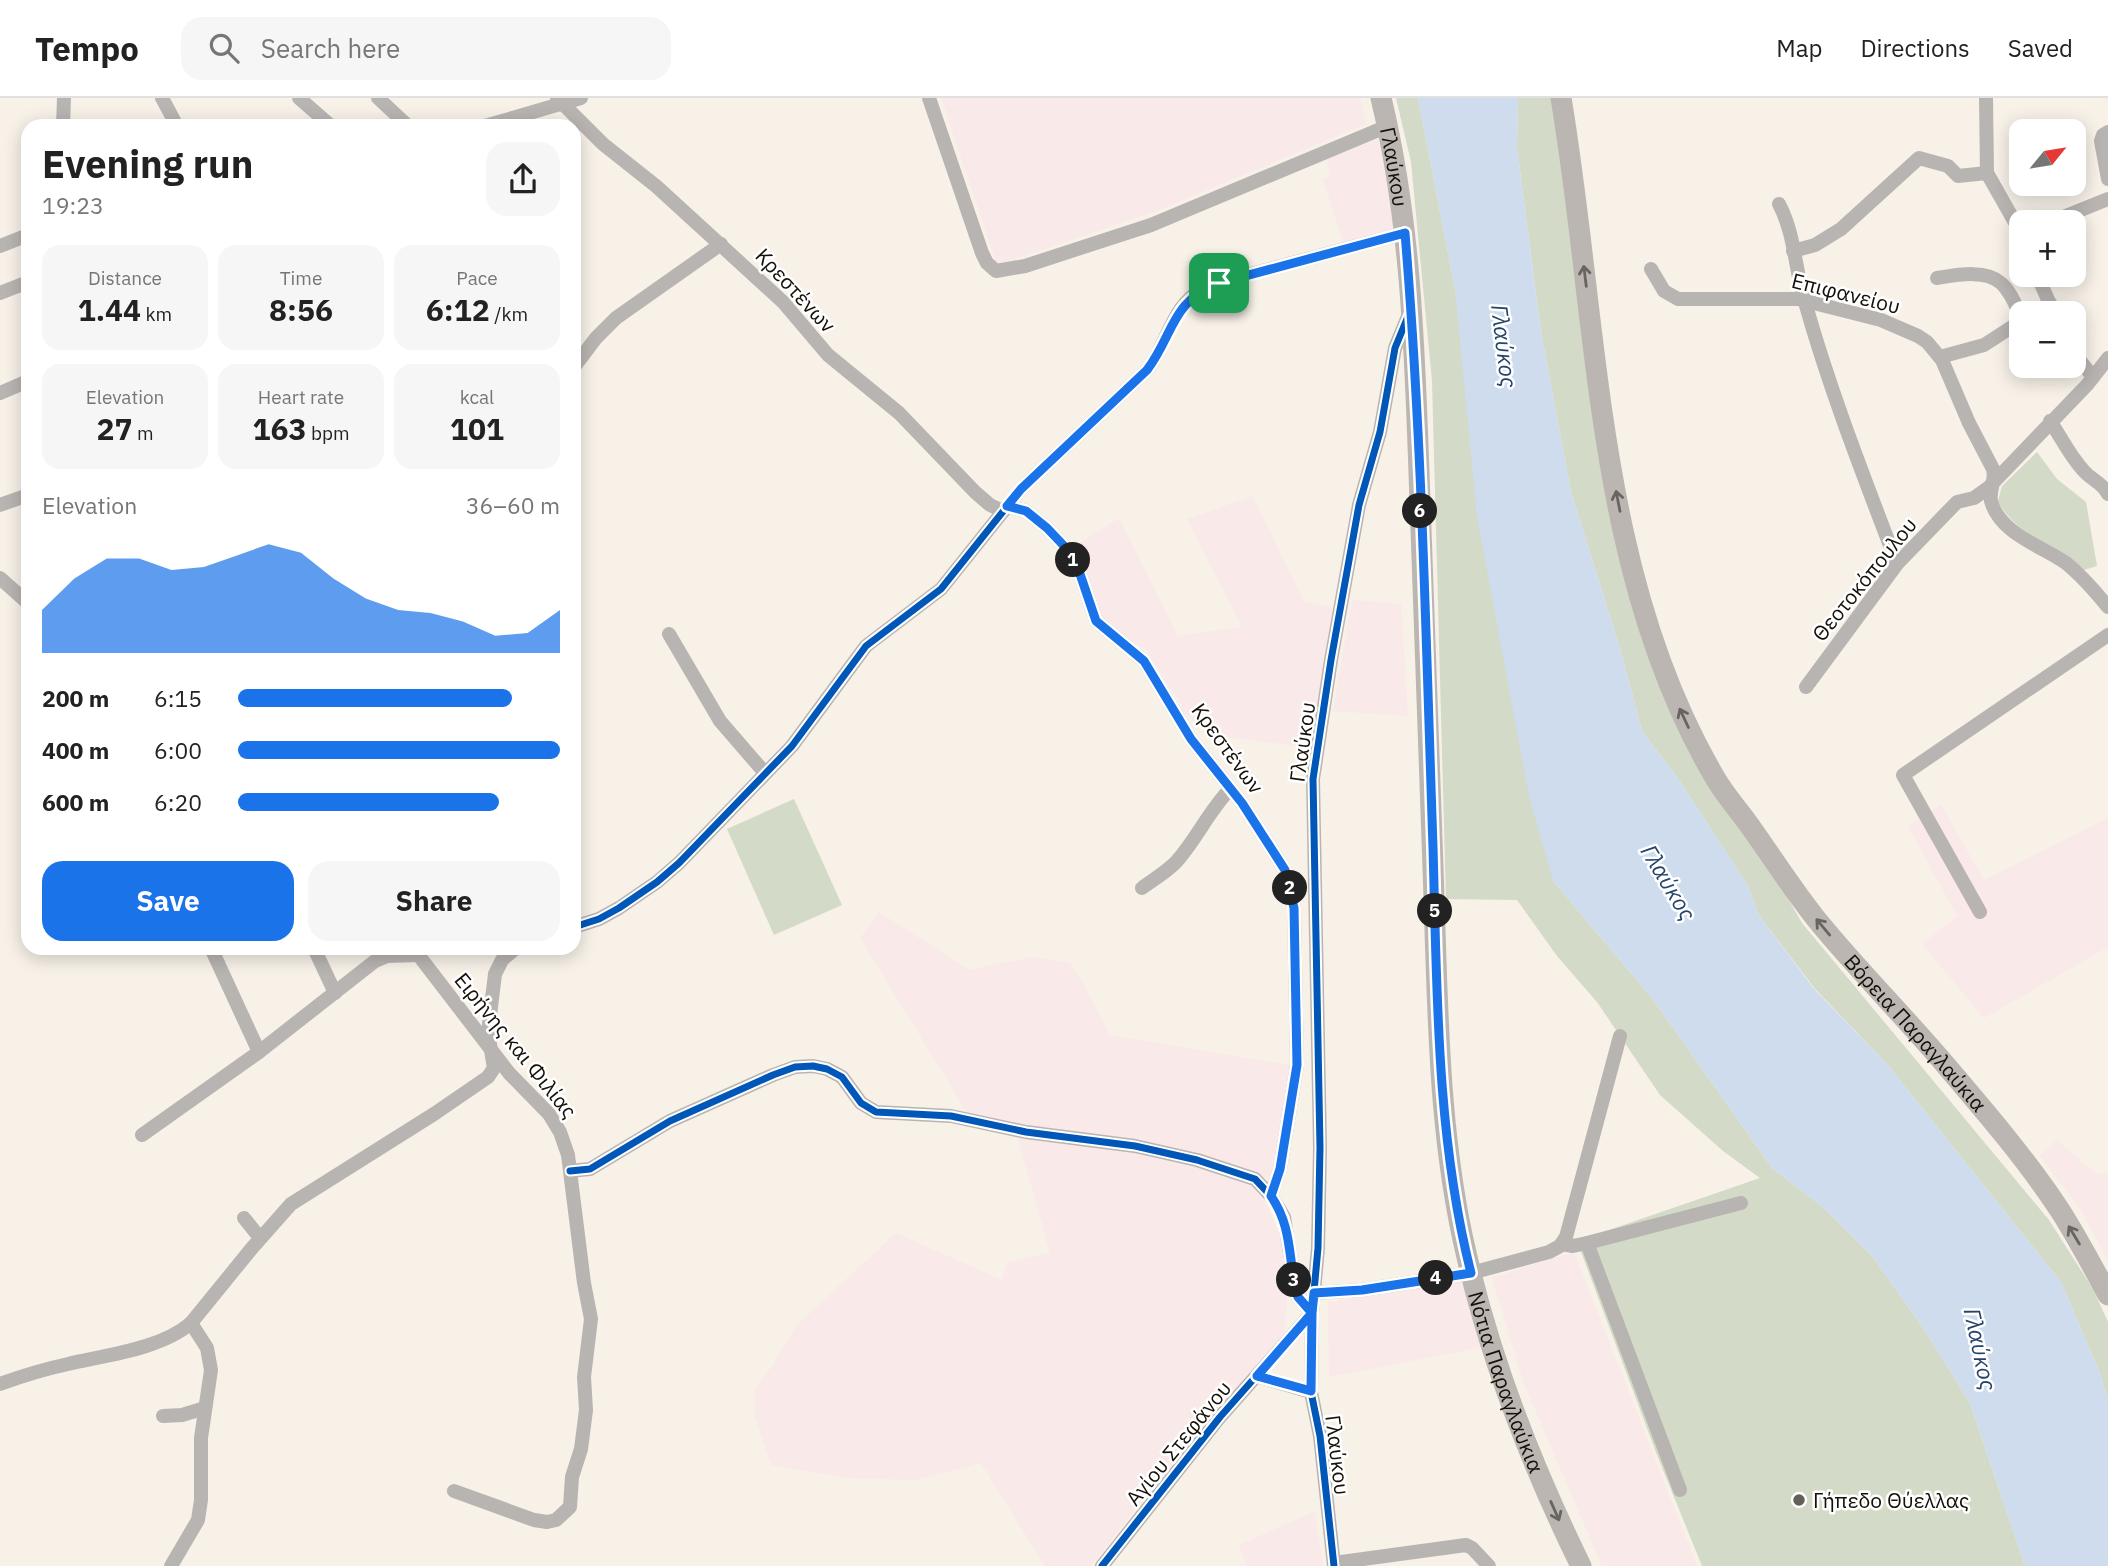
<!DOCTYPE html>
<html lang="en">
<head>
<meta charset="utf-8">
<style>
	body { margin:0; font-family:"IBM Plex Sans",sans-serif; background:#f6f6f6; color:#222; height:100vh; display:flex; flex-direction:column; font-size:26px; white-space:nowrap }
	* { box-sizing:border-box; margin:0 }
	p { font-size:23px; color:#767676 }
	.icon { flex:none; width:38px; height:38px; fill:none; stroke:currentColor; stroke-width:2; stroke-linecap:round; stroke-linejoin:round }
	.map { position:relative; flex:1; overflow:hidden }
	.side { position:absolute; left:21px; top:21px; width:560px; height:836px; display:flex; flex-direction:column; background:#fff; border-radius:21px; box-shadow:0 4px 18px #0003 }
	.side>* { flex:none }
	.needle { width:46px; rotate:60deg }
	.tools { position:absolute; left:2009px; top:21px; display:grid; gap:14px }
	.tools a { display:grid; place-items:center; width:77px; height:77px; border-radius:14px; background:#fff; box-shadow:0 4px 18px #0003; font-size:35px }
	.pin { position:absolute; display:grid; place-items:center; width:60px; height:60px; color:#fff; margin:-30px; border-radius:14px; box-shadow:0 4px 10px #0006 }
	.km { position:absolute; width:35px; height:35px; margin:-18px; border-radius:50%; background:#222; color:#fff; font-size:19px; line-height:35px; text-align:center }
	.round { display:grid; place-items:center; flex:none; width:74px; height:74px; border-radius:21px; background:#f6f6f6 }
	.summary { display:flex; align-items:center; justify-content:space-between; height:119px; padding:0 21px }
	h1 { font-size:38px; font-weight:700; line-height:52px }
	.figures { display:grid; grid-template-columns:repeat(3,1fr); gap:10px; height:119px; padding:7px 21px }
	.figures div { display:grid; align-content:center; border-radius:18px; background:#f6f6f6; text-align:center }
	.figures b { font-size:30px; font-weight:700 }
	.figures small { font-size:19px; font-weight:400 }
	.figures p { font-size:19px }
	.chart { height:196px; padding:14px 21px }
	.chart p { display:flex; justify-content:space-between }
	.chart svg { width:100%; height:126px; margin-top:7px; fill:#1a73e8; opacity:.7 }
	.button { display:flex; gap:14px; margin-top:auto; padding:14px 21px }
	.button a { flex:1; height:80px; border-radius:21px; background:#1a73e8; color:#fff; font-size:28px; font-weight:700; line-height:80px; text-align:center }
	.button a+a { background:#f6f6f6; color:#222 }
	ul { padding:0 21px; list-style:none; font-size:23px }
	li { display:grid; grid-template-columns:112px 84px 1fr; align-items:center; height:52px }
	li i { height:18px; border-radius:9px; background:#1a73e8 }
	header { display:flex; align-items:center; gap:42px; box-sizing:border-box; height:98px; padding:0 35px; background:#fff; border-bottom:2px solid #e0e0e0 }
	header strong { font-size:33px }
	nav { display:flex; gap:38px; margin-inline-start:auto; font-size:24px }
	.search { width:490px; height:63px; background:#f6f6f6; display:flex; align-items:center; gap:18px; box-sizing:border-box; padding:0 24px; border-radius:21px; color:#767676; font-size:26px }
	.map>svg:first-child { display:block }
	.industrial { fill:#fae9e9 }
	.green { fill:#d3dac7 }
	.water { fill:#cedced }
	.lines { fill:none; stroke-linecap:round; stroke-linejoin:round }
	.minor { stroke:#b8b4b2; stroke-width:14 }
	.primary { stroke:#bbb6b2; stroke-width:21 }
	.cycleway-casing { stroke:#fff; stroke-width:11 }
	.cycleway { stroke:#0057b8; stroke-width:7 }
	.oneway { stroke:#68645e }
	.route-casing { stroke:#fff; stroke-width:14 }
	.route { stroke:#1a73e8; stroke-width:9 }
	.poi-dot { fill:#645f58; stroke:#fff; stroke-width:2.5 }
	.labels { text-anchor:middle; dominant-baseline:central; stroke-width:5; stroke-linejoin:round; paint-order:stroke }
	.street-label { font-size:21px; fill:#15110a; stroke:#fff }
	.poi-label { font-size:21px; fill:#15110a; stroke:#fff; text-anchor:start }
	.water-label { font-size:23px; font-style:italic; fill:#24446a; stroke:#fff }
</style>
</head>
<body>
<header>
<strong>Tempo</strong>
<div class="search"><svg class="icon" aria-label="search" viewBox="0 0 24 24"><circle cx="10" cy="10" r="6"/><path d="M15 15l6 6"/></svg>Search here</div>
<nav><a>Map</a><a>Directions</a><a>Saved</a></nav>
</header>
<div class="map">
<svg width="2108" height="1468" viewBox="0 0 2108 1468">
	<rect width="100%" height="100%" fill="#f7f1e8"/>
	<g class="industrial">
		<polygon points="941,0 1360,0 1366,26 1154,114 997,167"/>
		<polygon points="1387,37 1403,130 1344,147 1323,81 1330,78 1327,62"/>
		<polygon points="1253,398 1304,504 1337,511 1315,650 1219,638 1181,614 1181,606 1146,552 1135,544 1121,539 1102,524 1074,449 1119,420 1178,538 1242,529 1187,421"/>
		<polygon points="1352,502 1401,506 1408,618 1333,613"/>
		<polygon points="1941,707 1984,782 2108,720 2108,849 1984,920 1922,846 1957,818 1908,728"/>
		<polygon points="879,814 969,872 1033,859 1070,865 1085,889 1110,937 1293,968 1272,1082 1233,1068 1033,1031 968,1016 860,840"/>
		<polygon points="1017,1038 1136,1052 1257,1086 1285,1149 1289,1174 1284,1242 1182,1352 1091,1468 1045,1468 981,1365 916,1382 846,1380 771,1367 754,1316 755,1291 772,1268 796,1228 896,1135 1002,1182 1008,1164 1050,1155"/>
		<polygon points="2057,1042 2095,1075 2108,1076 2108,1163 2082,1113 2040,1058"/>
		<polygon points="1574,1154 1697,1468 1602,1468 1524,1286 1492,1180"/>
		<polygon points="1465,1183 1483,1249 1329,1279 1328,1204"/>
		<polygon points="1315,1413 1323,1468 1247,1468 1239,1447"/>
	</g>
	<g class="green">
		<polygon points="1396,0 1418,0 1455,191 1553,783 1652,900 1772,1070 1823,1109 1872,1158 1924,1231 1970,1305 2025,1468 1702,1468 1657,1357 1577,1143 1760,1080 1723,1053 1660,997 1597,904 1557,858 1517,802 1446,801 1432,283 1411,64"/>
		<polygon points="1518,0 1552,0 1588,281 1670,594 1802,825 2049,1122 2093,1191 2108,1224 2108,1302 2099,1273 2061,1184 1887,966 1815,891 1758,816 1748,788 1679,682 1642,633 1621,554 1571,394 1541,234 1517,50"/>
		<path d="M2037,354l20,27 29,23 11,64 -13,4c-29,-29 -66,-31 -86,-69l4,-15z"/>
		<polygon points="794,701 842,807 774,837 727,731"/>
	</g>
	<polygon class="water" points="1418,0 1518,0 1517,50 1541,234 1571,394 1621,554 1642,633 1679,682 1748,788 1758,816 1814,891 1887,966 2061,1184 2099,1273 2108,1302 2108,1468 2025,1468 1970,1305 1924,1231 1872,1158 1823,1109 1772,1070 1652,900 1553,783 1529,698 1477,418 1455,191"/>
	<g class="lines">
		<g class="minor">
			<polyline points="162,0 177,28"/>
			<polyline points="299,0 331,28"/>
			<polyline points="378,0 408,28"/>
			<polyline points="557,0 603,46 656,88 783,204 828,257 899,315 975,394 990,407 1003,413"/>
			<polyline points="929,0 982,155 987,165 996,173 1025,168 1151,127 1388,28"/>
			<polyline points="1986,0 1987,75 2021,135"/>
			<polyline points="63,28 64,0"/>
			<polyline points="485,28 581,0"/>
			<polyline points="2108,34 2103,37 2101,43 2108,81"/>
			<path d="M1779,106c16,30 16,66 26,98 25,89 59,175 92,262"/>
			<polyline points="2051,124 2108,101"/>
			<polyline points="0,148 28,137"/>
			<polyline points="1793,153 1815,147 1841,131 1919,60 1948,68 1958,78 1987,75"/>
			<path d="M1651,171l13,22 14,8h120l83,21 37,16 9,6 15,18 27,63 24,46c3,11 -4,22 -2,32 9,33 51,45 75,62 16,13 29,28 42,44"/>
			<polyline points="2037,177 2054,215"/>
			<path d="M1937,180c19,-3 49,-9 64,5 10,9 15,23 20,34"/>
			<polyline points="0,195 28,184"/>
			<polyline points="2034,215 2050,205"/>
			<polyline points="2074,255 2093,279"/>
			<polyline points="1940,259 1984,247 2021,223"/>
			<polyline points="574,269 596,240 616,220 721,146"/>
			<polyline points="0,295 28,283"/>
			<path d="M2050,323c11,16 20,35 33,49 8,10 19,12 25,24"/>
			<polyline points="0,407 28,397"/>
			<polyline points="1007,408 1026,413 1047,430 1066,450 1080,476 1096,523 1144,563 1191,641 1242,705 1285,772 1294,810 1297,967 1280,1071 1271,1098"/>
			<polyline points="0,480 28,505"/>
			<polyline points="669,536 720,623 765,675"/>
			<polyline points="1806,589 1897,466 1957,404 1974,400 1988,390 2087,287 2108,260"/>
			<path d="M1142,790c12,-9 26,-17 35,-27 20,-23 32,-50 53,-72"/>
			<polyline points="1980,814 1903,677 2108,537"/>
			<path d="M574,829l25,-8 20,-11 38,-26 22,-19 113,-117 74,-100 75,-57 80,-100 126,-119c18,-22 24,-58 47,-75 13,-9 27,-13 42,-17l169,-45"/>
			<polyline points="211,850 259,954"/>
			<polyline points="314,850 335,895"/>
			<polyline points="413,850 509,975 549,1016 560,1034 568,1057 584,1185 591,1221 584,1279 586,1312 581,1351 572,1379 570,1409 556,1422 547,1424 534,1422 454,1393"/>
			<polyline points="142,1037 259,954 375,863 387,858 418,857"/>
			<polyline points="570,1073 590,1071 670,1023 773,977 795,969 813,968 827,971 842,979 861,1005 876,1014 951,1018 1026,1034 1135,1048 1197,1062 1255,1081 1272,1099 1284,1119 1296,1192 1298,1199 1312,1215 1220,1319 1102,1468"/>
			<polyline points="244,1120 260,1140"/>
			<polyline points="1587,1145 1680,1392"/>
			<polyline points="1562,1146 1573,1148 1587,1145 1741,1105"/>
			<polyline points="1314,1195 1362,1192 1471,1175 1549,1154 1560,1148 1566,1139 1620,938"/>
			<polyline points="1257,1278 1311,1294"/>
			<path d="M0,1286c22,-8 45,-15 68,-20 38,-9 93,-15 123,-41"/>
			<polyline points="163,1318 182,1317 205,1310"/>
			<polyline points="1334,1465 1466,1447 1472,1450 1489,1468"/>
			<polyline points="171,1468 198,1422 201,1402 201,1340 211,1272 207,1250 191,1225 252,1150 291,1106 434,1016 488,979 494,970 488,934 495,876 502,862 516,850"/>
			<polyline points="1334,1468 1320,1338 1311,1294 1312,1215 1318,1150 1320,1049 1313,681 1331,562 1359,407 1380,334 1395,250 1409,216"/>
		</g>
		<g class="primary">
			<path id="s1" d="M1381,0c32,132 34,268 39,403 4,132 10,265 14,398 4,119 5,242 33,358 25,108 65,209 114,309"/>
			<path id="s2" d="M1561,0c38,227 34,474 153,678 10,18 24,33 36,50 22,31 43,64 67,94 40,49 85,94 126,142 41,48 84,98 118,150 17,27 32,55 47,83"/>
		</g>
		<g class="cycleway-casing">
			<g id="cycleway">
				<path d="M574,829l25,-8 20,-11 38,-26 22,-19 113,-117 74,-100 75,-57 80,-100 126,-119c18,-22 24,-58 47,-75 13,-9 27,-13 42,-17l169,-45"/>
				<polyline points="570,1073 590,1071 670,1023 773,977 795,969 813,968 827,971 842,979 861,1005 876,1014 951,1018 1026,1034 1135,1048 1197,1062 1255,1081 1272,1099 1284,1119 1296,1192 1298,1199 1312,1215 1220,1319 1102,1468"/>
				<polyline points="1334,1468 1320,1338 1311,1294 1312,1215 1318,1150 1320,1049 1313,681 1331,562 1359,407 1380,334 1395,250 1411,211"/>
			</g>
		</g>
		<use href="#cycleway" class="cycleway"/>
	</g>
	<defs><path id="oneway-shaft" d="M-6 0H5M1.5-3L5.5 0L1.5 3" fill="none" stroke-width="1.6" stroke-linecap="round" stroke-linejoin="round" transform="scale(1.75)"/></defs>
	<g class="oneway">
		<use href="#oneway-shaft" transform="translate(1585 178) rotate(-97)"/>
		<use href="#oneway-shaft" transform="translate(1618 403) rotate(-101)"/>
		<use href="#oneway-shaft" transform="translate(1684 620) rotate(-115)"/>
		<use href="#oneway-shaft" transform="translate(1823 829) rotate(-130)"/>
		<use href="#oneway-shaft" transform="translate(2074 1137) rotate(-121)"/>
		<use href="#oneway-shaft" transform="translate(1555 1413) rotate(66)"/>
	</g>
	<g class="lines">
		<g class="route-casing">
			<path id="route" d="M1219,185c-48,18 -45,51 -72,87l-126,119 -14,17 19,5 21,17 19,20 14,26 16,47 48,40 47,78 51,64 43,67 9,38 3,157 -17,104 -9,27c21,31 17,59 25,94l2,7 14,16 -1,78 -54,-15 55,-63 2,-20 48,-3 109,-17c-35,-137 -34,-286 -38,-426 -7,-205 -11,-410 -28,-614l-186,50"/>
		</g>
		<use href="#route" class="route"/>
	</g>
	<circle class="poi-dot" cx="1799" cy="1402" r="7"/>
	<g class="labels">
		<g class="street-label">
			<text stroke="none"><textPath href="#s1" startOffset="70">Γλαύκου</textPath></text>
			<text transform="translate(796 192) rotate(47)">Κρεστένων</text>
			<text transform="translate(1846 195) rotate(14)">Επιφανείου</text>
			<text transform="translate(1864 481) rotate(-51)">Θεοτοκόπουλου</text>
			<text transform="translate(1302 644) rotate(-82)">Γλαύκου</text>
			<text transform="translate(1228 650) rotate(54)">Κρεστένων</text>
			<text stroke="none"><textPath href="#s2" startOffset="1027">Βόρεια Παραγλαύκια</textPath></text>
			<text transform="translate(516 947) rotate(51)">Ειρήνης και Φιλίας</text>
			<text stroke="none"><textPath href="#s1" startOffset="1295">Νότια Παραγλαύκια</textPath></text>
			<text transform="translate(1178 1345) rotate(-51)">Αγίου Στεφάνου</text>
			<text transform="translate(1338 1357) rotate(83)">Γλαύκου</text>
		</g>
		<g class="poi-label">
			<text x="1813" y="1402">Γήπεδο Θύελλας</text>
		</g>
		<g class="water-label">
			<text transform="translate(1505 248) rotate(83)">Γλαύκος</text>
			<text transform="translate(1669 784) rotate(59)">Γλαύκος</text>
			<text transform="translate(1981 1251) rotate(78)">Γλαύκος</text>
		</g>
	</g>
</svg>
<div class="tools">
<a><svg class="needle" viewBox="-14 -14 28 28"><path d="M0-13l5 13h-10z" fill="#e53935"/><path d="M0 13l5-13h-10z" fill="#767676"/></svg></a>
<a>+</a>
<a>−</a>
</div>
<div class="pin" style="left:1219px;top:185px;background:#1e9e55"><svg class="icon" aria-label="arrive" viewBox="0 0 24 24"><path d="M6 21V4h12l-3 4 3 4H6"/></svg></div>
<b class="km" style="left:1073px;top:462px">1</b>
<b class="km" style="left:1290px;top:790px">2</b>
<b class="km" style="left:1294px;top:1182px">3</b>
<b class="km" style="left:1436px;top:1180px">4</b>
<b class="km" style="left:1435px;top:813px">5</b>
<b class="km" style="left:1420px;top:413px">6</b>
<section class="side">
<div class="summary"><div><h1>Evening run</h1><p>19:23</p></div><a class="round"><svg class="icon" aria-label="share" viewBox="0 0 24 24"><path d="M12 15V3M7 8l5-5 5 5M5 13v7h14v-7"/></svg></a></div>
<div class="figures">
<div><p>Distance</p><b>1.44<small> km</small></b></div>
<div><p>Time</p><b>8:56</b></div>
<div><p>Pace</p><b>6:12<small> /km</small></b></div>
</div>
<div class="figures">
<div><p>Elevation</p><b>27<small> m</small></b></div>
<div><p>Heart rate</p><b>163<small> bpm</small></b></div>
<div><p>kcal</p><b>101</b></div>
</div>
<div class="chart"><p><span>Elevation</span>36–60 m</p>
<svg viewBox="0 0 160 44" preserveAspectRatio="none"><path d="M0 44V29L10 18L20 11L30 11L40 15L50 14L60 10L70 6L80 9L90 18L100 25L110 29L120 30L130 33L140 38L150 37L160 29V44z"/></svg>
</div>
<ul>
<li><b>200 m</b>6:15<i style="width:85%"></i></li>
<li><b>400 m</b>6:00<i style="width:100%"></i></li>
<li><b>600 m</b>6:20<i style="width:81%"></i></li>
</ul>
<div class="button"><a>Save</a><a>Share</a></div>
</section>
</div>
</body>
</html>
